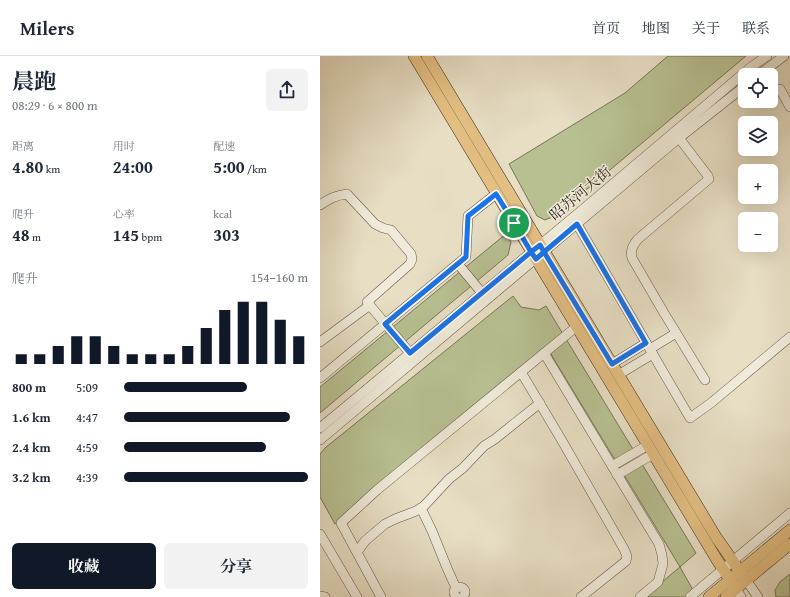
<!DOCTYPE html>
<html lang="zh">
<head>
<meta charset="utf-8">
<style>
	body { margin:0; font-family:"Gentium Book Plus","Noto Serif SC",serif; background:#f2f2f3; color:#1f2937; height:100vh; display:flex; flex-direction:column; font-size:15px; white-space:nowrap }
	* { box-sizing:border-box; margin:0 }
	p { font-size:13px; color:#747a83 }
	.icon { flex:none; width:22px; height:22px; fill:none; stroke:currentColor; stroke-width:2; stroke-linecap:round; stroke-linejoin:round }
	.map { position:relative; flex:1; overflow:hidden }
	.sheet { display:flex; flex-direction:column; background:#fff; width:320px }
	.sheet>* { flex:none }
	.tools { position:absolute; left:418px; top:12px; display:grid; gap:8px }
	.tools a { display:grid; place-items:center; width:40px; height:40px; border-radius:6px; background:#fff; box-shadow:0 4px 16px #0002; font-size:20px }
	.pin { position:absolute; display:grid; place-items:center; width:34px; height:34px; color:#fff; margin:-17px; border:2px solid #fff; border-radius:50%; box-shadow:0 1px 4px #0007 }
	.round { display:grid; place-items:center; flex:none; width:42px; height:42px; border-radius:6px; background:#f2f2f3 }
	.headline { display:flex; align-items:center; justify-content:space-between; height:68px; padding:0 12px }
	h1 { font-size:22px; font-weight:700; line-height:30px }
	.metrics { display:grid; grid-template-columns:repeat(3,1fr); gap:6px; height:68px; padding:4px 12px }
	.metrics div { display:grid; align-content:center }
	.metrics b { font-size:17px; font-weight:700 }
	.metrics small { font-size:11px; font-weight:400 }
	.metrics p { font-size:11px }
	.chart { height:112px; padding:8px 12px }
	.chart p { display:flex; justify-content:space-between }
	.chart svg { width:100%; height:72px; margin-top:4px; stroke:#111827; stroke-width:6 }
	.primary-button { display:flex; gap:8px; margin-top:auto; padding:8px 12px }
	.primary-button a { flex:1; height:46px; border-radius:6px; background:#111827; color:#fff; font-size:16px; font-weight:700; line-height:46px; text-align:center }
	.primary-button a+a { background:#f2f2f3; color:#1f2937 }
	ul { padding:0 12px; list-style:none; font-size:13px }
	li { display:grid; grid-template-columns:64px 48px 1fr; align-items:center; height:30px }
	li i { height:10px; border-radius:5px; background:#111827 }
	header { display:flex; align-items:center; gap:24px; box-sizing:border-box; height:56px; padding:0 20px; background:#fff; border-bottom:1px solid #e0e1e3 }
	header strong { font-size:19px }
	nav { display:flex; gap:22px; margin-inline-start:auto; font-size:14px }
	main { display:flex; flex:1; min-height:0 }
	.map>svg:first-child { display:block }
	.green { fill:#b8c092; stroke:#78765a }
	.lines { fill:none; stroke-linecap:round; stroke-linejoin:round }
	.minor-casing { stroke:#64584a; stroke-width:10 }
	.major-casing { stroke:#392c22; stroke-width:12 }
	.minor { stroke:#efead9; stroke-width:9 }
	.major { stroke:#e4bf82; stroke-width:11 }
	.route-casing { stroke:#fff; stroke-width:8 }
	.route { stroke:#1a73e8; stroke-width:5 }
	.labels { text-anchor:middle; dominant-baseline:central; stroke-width:3; stroke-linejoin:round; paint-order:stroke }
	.street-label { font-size:15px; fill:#392c22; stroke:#efead9 }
</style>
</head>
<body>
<header>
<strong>Milers</strong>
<nav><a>首页</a><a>地图</a><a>关于</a><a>联系</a></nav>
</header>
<main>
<section class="sheet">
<div class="headline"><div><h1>晨跑</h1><p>08:29 · 6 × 800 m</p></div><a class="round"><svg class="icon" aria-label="share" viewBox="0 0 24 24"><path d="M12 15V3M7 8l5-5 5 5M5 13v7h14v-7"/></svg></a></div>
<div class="metrics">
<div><p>距离</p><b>4.80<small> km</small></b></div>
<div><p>用时</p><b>24:00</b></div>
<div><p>配速</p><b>5:00<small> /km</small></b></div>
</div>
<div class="metrics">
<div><p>爬升</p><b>48<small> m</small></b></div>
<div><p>心率</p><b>145<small> bpm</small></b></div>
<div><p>kcal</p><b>303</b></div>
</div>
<div class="chart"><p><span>爬升</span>154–160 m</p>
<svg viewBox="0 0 160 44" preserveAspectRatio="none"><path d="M5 44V38M15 44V38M25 44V33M35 44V27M45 44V27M55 44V33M65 44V38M75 44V38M85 44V38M95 44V33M105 44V22M115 44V11M125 44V6M135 44V6M145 44V17M155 44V27"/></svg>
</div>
<ul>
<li><b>800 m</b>5:09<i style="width:67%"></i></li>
<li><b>1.6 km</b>4:47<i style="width:90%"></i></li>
<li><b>2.4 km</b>4:59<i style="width:77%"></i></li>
<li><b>3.2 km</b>4:39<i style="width:100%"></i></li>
</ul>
<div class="primary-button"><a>收藏</a><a>分享</a></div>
</section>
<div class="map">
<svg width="470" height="541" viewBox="0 0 470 541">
	<rect width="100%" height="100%" fill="#e7dec4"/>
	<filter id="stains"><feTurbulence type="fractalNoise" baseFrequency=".005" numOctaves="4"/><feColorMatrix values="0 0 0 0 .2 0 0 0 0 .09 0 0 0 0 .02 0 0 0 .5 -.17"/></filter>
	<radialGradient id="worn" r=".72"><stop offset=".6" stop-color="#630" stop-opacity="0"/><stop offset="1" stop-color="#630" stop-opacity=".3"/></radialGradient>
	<g class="green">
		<polygon points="348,0 426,0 235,160 225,164 217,160 189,108 305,37"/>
		<polygon points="187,177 191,186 188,199 0,357 0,331"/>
		<polygon points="193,240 201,251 219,254 226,250 376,497 360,511 373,534 365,541 324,541 360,511 226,290 15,468 0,441 0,398 5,392"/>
		<polygon points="470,518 470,541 456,541 455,534 460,526"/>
	</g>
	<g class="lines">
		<g class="minor-casing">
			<g id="minor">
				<polyline points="439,19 464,0"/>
				<polyline points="460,33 470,51"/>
				<path d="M359,82l29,38 1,3 -71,60c-5,6 -8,11 -6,19l32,55 41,67"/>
				<path d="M0,149c9,-6 16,-10 27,-11l28,30 8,4 8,2 20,24 1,5 -2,5 -43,38 43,51"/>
				<polyline points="257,168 370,362 391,347 470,281"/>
				<polyline points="138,208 162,237"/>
				<polyline points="0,286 50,249"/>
				<polyline points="330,293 356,277"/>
				<polyline points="224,297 339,488 342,499 343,508 338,526 320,541"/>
				<polyline points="292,308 326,287"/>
				<polyline points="201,316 241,383 304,493 307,500 306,505 261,541"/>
				<polyline points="298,319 333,298"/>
				<polyline points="0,322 146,201 148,160 176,138"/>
				<polyline points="0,372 262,154 431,11 447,0"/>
				<polyline points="0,384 359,82 425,30"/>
				<polyline points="292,410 328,389"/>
				<polyline points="297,419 333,398"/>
				<polyline points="101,452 112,475 127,512 136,532"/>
				<polyline points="0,478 37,541"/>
				<polyline points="37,496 45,485 65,468 75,463 96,455 104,450 129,423 143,412 164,390 175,383 220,347"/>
				<polyline points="426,524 438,541"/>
				<polyline points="416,533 421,541"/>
				<polyline points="0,540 5,541"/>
				<polyline points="61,541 21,467 57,434 256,271"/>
				<path d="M136,541c-9,-13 16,-13 7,0"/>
				<polyline points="370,541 470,457"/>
			</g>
		</g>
		<g class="major-casing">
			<g id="major">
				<polyline points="94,0 397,504 416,533"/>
				<polyline points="107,0 209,170 396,481 426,524"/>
				<polyline points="389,541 470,474"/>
				<polyline points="406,541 470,488"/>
			</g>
		</g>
		<use href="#minor" class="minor"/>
		<use href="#major" class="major"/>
	</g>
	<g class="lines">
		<g class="route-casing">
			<polyline id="route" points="194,167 176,138 148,160 146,201 65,268 90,297 211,196 216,203 224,196 292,308 326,287 257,168 224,196 220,189 211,196 194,167"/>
		</g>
		<use href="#route" class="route"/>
	</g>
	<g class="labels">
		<g class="street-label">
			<text transform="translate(260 137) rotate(-40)">昭苏河大街</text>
		</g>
	</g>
	<rect width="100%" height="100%" filter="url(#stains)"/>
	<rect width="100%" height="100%" fill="url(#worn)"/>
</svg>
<div class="tools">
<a><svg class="icon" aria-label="locate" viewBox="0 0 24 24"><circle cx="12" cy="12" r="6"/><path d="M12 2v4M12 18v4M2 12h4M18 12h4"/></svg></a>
<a><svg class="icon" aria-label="layers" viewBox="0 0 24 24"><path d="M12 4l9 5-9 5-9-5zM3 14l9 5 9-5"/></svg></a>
<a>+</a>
<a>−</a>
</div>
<div class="pin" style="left:194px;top:167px;background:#1e9e55"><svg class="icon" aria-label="arrive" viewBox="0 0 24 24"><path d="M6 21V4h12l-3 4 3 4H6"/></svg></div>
</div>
</main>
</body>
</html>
